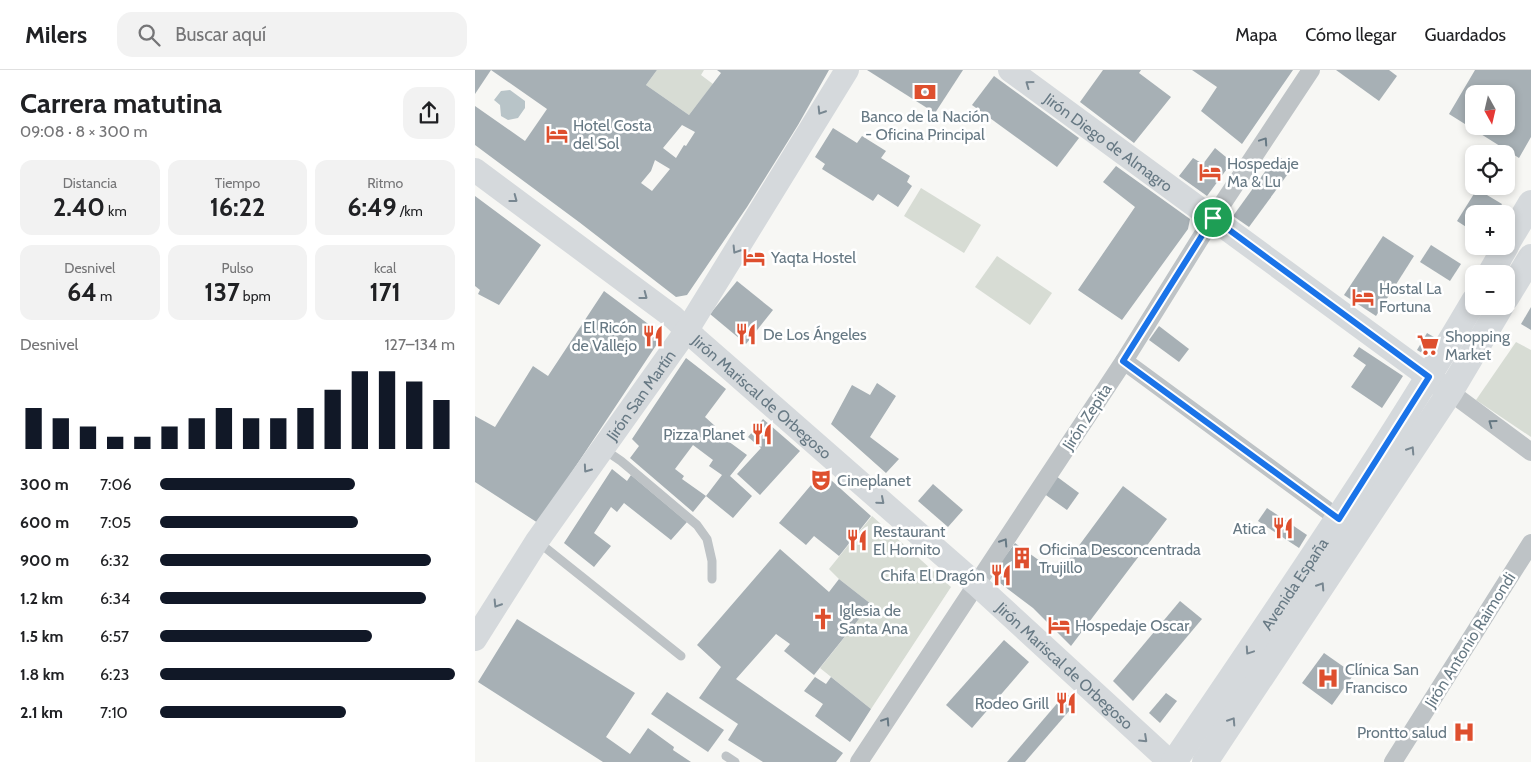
<!DOCTYPE html>
<html lang="es">
<head>
<meta charset="utf-8">
<style>
	body { margin:0; font-family:Cabin,sans-serif; background:#f2f2f2; color:#202124; height:100vh; display:flex; flex-direction:column; font-size:19px; white-space:nowrap }
	* { box-sizing:border-box; margin:0 }
	p { font-size:16px; color:#757577 }
	.icon { flex:none; width:28px; height:28px; fill:none; stroke:currentColor; stroke-width:2; stroke-linecap:round; stroke-linejoin:round }
	.map { position:relative; flex:1; overflow:hidden }
	.details { display:flex; flex-direction:column; background:#fff; width:475px }
	.details>* { flex:none }
	.needle { width:32px; rotate:172deg }
	.buttons { position:absolute; left:990px; top:15px; display:grid; gap:10px }
	.buttons a { display:grid; place-items:center; width:50px; height:50px; border-radius:10px; background:#fff; box-shadow:0 2px 8px #0003; font-size:25px }
	.pin { position:absolute; display:grid; place-items:center; width:42px; height:42px; color:#fff; margin:-21px; border:2px solid #fff; border-radius:50%; box-shadow:0 1px 5px #0007 }
	.round { display:grid; place-items:center; flex:none; width:52px; height:52px; border-radius:15px; background:#f2f2f2 }
	.head { display:flex; align-items:center; justify-content:space-between; height:85px; padding:0 20px }
	h1 { font-size:28px; font-weight:700; line-height:38px }
	.figures { display:grid; grid-template-columns:repeat(3,1fr); gap:8px; height:85px; padding:5px 20px }
	.figures div { display:grid; align-content:center; border-radius:12px; background:#f2f2f2; text-align:center }
	.figures b { font-size:25px; font-weight:700 }
	.figures small { font-size:14px; font-weight:400 }
	.figures p { font-size:14px }
	.chart { height:140px; padding:10px 20px }
	.chart p { display:flex; justify-content:space-between }
	.chart svg { width:100%; height:90px; margin-top:5px; stroke:#111827; stroke-width:6 }
	ul { padding:0 20px; list-style:none; font-size:16px }
	li { display:grid; grid-template-columns:80px 60px 1fr; align-items:center; height:38px }
	li i { height:12px; border-radius:6px; background:#111827 }
	header { display:flex; align-items:center; gap:30px; box-sizing:border-box; height:70px; padding:0 25px; background:#fff; border-bottom:1px solid #e0e0e0 }
	header strong { font-size:24px }
	nav { display:flex; gap:28px; margin-inline-start:auto; font-size:18px }
	.search { width:350px; height:45px; background:#f2f2f2; display:flex; align-items:center; gap:12px; box-sizing:border-box; padding:0 18px; border-radius:15px; color:#757577; font-size:19px }
	main { display:flex; flex:1; min-height:0 }
	.map>svg:first-child { display:block }
	.green { fill:#d7dcd4 }
	.water { fill:#b8c4c8 }
	.building { fill:#a7b0b5; fill-rule:evenodd }
	.lines { fill:none; stroke-linecap:round; stroke-linejoin:round }
	.lane { stroke:#bec3c6; stroke-width:9 }
	.street { stroke:#bec3c6; stroke-width:18 }
	.secondary { stroke:#d5d9dc; stroke-width:24 }
	.primary { stroke:#d5d9dc; stroke-width:26 }
	.oneway { stroke:#788791 }
	.oneway2 { stroke:#677984 }
	.route-casing { stroke:#fff; stroke-width:10 }
	.route { stroke:#1a73e8; stroke-width:6 }
	.labels { text-anchor:middle; dominant-baseline:central; stroke-width:5; stroke-linejoin:round; paint-order:stroke }
	.poi-label { font-size:16px; fill:#677984; stroke:#fff; text-anchor:start }
	.street-label { font-size:16px; fill:#677984; stroke:#fff }
</style>
</head>
<body>
<header>
<strong>Milers</strong>
<div class="search"><svg class="icon" aria-label="search" viewBox="0 0 24 24"><circle cx="10" cy="10" r="6"/><path d="M15 15l6 6"/></svg>Buscar aquí</div>
<nav><a>Mapa</a><a>Cómo llegar</a><a>Guardados</a></nav>
</header>
<main>
<section class="details">
<div class="head"><div><h1>Carrera matutina</h1><p>09:08 · 8 × 300 m</p></div><a class="round"><svg class="icon" aria-label="share" viewBox="0 0 24 24"><path d="M12 15V3M7 8l5-5 5 5M5 13v7h14v-7"/></svg></a></div>
<div class="figures">
<div><p>Distancia</p><b>2.40<small> km</small></b></div>
<div><p>Tiempo</p><b>16:22</b></div>
<div><p>Ritmo</p><b>6:49<small> /km</small></b></div>
</div>
<div class="figures">
<div><p>Desnivel</p><b>64<small> m</small></b></div>
<div><p>Pulso</p><b>137<small> bpm</small></b></div>
<div><p>kcal</p><b>171</b></div>
</div>
<div class="chart"><p><span>Desnivel</span>127–134 m</p>
<svg viewBox="0 0 160 44" preserveAspectRatio="none"><path d="M5 44V24M15 44V29M25 44V33M35 44V38M45 44V38M55 44V33M65 44V29M75 44V24M85 44V29M95 44V29M105 44V24M115 44V15M125 44V6M135 44V6M145 44V11M155 44V20"/></svg>
</div>
<ul>
<li><b>300 m</b>7:06<i style="width:66%"></i></li>
<li><b>600 m</b>7:05<i style="width:67%"></i></li>
<li><b>900 m</b>6:32<i style="width:92%"></i></li>
<li><b>1.2 km</b>6:34<i style="width:90%"></i></li>
<li><b>1.5 km</b>6:57<i style="width:72%"></i></li>
<li><b>1.8 km</b>6:23<i style="width:100%"></i></li>
<li><b>2.1 km</b>7:10<i style="width:63%"></i></li>
</ul>
</section>
<div class="map">
<svg width="1056" height="692" viewBox="0 0 1056 692">
	<rect width="100%" height="100%" fill="#f7f7f4"/>
	<g class="green">
		<polygon points="182,0 229,0 226,5 238,14 214,45 171,15"/>
		<polygon points="446,118 506,155 489,183 429,146"/>
		<polygon points="522,186 577,223 555,255 500,217"/>
		<polygon points="1041,272 1056,280 1056,367 1001,330"/>
		<polygon points="397,446 476,517 396,639 345,598 396,534 364,509 354,499"/>
	</g>
	<polygon class="water" points="35,20 50,31 50,38 43,48 33,50 26,46 25,35 19,30 26,21"/>
	<g class="building">
		<path d="M0,0h182l-11,15 43,30 32,-42 -4,-3h112l-31,55 -51,82 -60,88 -11,2 -97,-75 -104,-77v-39l50,35 22,-32 -56,-39 -16,24zM207,55l13,7 -9,14 -2,-1 -8,13 -13,-10zM180,90l15,9 -18,22 -11,-8 10,-12z"/>
		<polygon points="392,0 488,0 460,43"/>
		<polygon points="628,0 666,0 664,3 696,27 659,73 605,32"/>
		<polygon points="717,0 818,0 767,74 726,41 742,17"/>
		<polygon points="861,0 914,0 922,6 904,31"/>
		<path d="M1000,0h56v67l-12,21 -70,-44zM999,24h32v32h-32z"/>
		<polygon points="519,6 604,68 582,97 497,35"/>
		<polygon points="358,58 382,73 387,66 411,81 406,88 435,106 432,112 437,116 423,137 403,124 398,131 347,99 350,94 340,87"/>
		<polygon points="740,78 757,92 732,126 704,106 718,88 728,94"/>
		<polygon points="802,85 818,97 774,157 758,146"/>
		<polygon points="641,96 715,149 713,159 647,250 603,220 660,137 628,112"/>
		<polygon points="1002,119 1027,134 1021,144 999,144 999,162 982,151"/>
		<polygon points="0,126 66,175 24,235 3,224 5,220 0,216"/>
		<polygon points="908,166 939,186 901,246 869,225"/>
		<polygon points="956,175 986,194 975,211 945,192"/>
		<polygon points="262,211 298,240 271,274 235,244"/>
		<polygon points="129,221 188,265 63,453 0,412 0,346 20,357 58,296 73,306"/>
		<polygon points="1056,237 1056,260 1046,254"/>
		<polygon points="684,256 714,279 704,292 674,270"/>
		<polygon points="952,263 964,270 954,287 942,280"/>
		<polygon points="884,277 928,306 907,338 876,317 891,295 878,286"/>
		<polygon points="211,288 251,319 230,347 240,356 238,360 272,385 255,406 277,426 258,448 231,426 247,405 234,396 238,390 218,375 200,399 209,406 207,409 231,426 218,442 155,388 164,376 157,369"/>
		<polygon points="402,313 421,326 395,367 424,389 411,403 356,354 377,315 395,325"/>
		<polygon points="288,349 325,381 285,425 262,404 286,378 273,367"/>
		<polygon points="137,399 152,411 156,405 212,452 196,470 149,433 142,442 136,437 119,463 136,476 119,497 89,473"/>
		<polygon points="347,402 396,446 364,486 339,466 331,475 304,453"/>
		<polygon points="581,406 604,423 592,440 568,423"/>
		<polygon points="458,414 488,440 473,457 443,431"/>
		<polygon points="648,416 692,449 596,576 558,538 521,510 519,501 540,473 583,504"/>
		<polygon points="792,438 832,465 824,478 783,451"/>
		<polygon points="305,479 354,522 364,509 396,534 339,605 309,581 315,574 301,564 261,609 368,683 361,692 288,692 253,670 263,654 224,628 246,597 222,575"/>
		<polygon points="705,531 727,549 658,631 638,611"/>
		<polygon points="42,549 160,623 131,667 155,684 173,658 199,677 198,680 216,692 128,692 3,612"/>
		<polygon points="529,570 554,592 497,658 471,635"/>
		<polygon points="849,583 879,604 857,635 827,613"/>
		<polygon points="340,607 351,614 356,607 396,639 375,672 340,646 348,634 329,621"/>
		<polygon points="192,622 249,660 233,682 176,644"/>
		<polygon points="591,623 601,633 550,692 532,692"/>
		<polygon points="691,623 702,631 685,653 674,643"/>
	</g>
	<g class="lines">
		<g class="lane">
			<polyline points="127,378 146,391 222,455 232,469 237,491 237,509"/>
			<polyline points="62,471 206,586"/>
			<polyline points="251,686 260,692"/>
		</g>
		<g class="street">
			<polyline points="649,291 864,449"/>
			<polyline points="975,322 1056,382"/>
			<polyline points="384,692 649,291 738,148 836,0"/>
			<polyline points="918,692 1056,473"/>
		</g>
		<g class="secondary">
			<path id="s1" d="M535,0l434,318"/>
			<path id="s2" d="M0,100l198,147 23,22 280,245 194,178"/>
			<path id="s3" d="M0,569l62,-98 150,-211 160,-260"/>
		</g>
		<g class="primary">
			<polyline points="1031,175 1056,133"/>
			<polyline points="1015,204 1031,176"/>
			<polyline points="1031,228 1056,187"/>
			<path id="s4" d="M699,692c103,-152 207,-303 300,-461"/>
			<polyline points="730,692 975,322 1026,236"/>
		</g>
	</g>
	<defs><path id="oneway-chevron" d="M-2-3.5L2.5 0L-2 3.5" fill="none" stroke-width="1.6" stroke-linecap="round" stroke-linejoin="round" transform="scale(1.25)"/></defs>
	<g class="oneway">
		<use href="#oneway-chevron" transform="translate(554 14) rotate(-144)"/>
		<use href="#oneway-chevron" transform="translate(346 41) rotate(122)"/>
		<use href="#oneway-chevron" transform="translate(39 129) rotate(37)"/>
		<use href="#oneway-chevron" transform="translate(261 180) rotate(122)"/>
		<use href="#oneway-chevron" transform="translate(169 226) rotate(37)"/>
		<use href="#oneway-chevron" transform="translate(936 380) rotate(-57)"/>
		<use href="#oneway-chevron" transform="translate(112 399) rotate(125)"/>
		<use href="#oneway-chevron" transform="translate(406 431) rotate(41)"/>
		<use href="#oneway-chevron" transform="translate(846 516) rotate(-57)"/>
		<use href="#oneway-chevron" transform="translate(22 534) rotate(122)"/>
		<use href="#oneway-chevron" transform="translate(774 581) rotate(124)"/>
		<use href="#oneway-chevron" transform="translate(757 651) rotate(-57)"/>
		<use href="#oneway-chevron" transform="translate(669 669) rotate(43)"/>
	</g>
	<g class="oneway2">
		<use href="#oneway-chevron" transform="translate(789 71) rotate(-56)"/>
		<use href="#oneway-chevron" transform="translate(1017 353) rotate(-144)"/>
		<use href="#oneway-chevron" transform="translate(529 472) rotate(-57)"/>
		<use href="#oneway-chevron" transform="translate(411 651) rotate(-57)"/>
	</g>
	<g class="lines">
		<g class="route-casing">
			<polygon id="route" points="738,148 954,307 864,449 648,291"/>
		</g>
		<use href="#route" class="route"/>
	</g>
	<defs>
		<g id="bank-bare" transform="scale(1.725)"><path d="M-6-4H6V4H-6ZM0-2.3a2.3 2.3 0 1 0 0 4.6a2.3 2.3 0 1 0 0-4.6Z" fill="#de4f2e" stroke="#fff" stroke-width="2.5" paint-order="stroke"/></g>
		<g id="hotel-bare" transform="scale(1.725)"><path d="M-6-4.5h1.5V1H6V5H4.5V3h-9V5H-6ZM-4 0a1.8 1.8 0 1 1 3.6 0ZM.5 0V-2.5h3Q6-2.5 6 0Z" fill="#de4f2e" stroke="#fff" stroke-width="2.5" paint-order="stroke"/></g>
		<g id="restaurant-bare" transform="scale(1.725)"><path d="M-5-6h1v4h1v-4h1v4h1v-4h1v5L-1.5 .5V6h-2V.5L-5-1ZM5-6V6H3V1.5H1.5Q1.5-4 5-6Z" fill="#de4f2e" stroke="#fff" stroke-width="2.5" paint-order="stroke"/></g>
		<g id="supermarket-bare" transform="scale(1.725)"><path d="M-6-5.5h2.5l.6 2H6L4.5 2H-2.5L-4.4-4H-6ZM-1.5 3.2a1.3 1.3 0 1 0 .1 0ZM3 3.2a1.3 1.3 0 1 0 .1 0Z" fill="#de4f2e" stroke="#fff" stroke-width="2.5" paint-order="stroke"/></g>
		<g id="theatre-bare" transform="scale(1.725)"><path d="M-5-5.5Q0-4 5-5.5V0Q5 5 0 6Q-5 5-5 0ZM-3.3-2.5H-1v1.5H-3.3ZM1-2.5H3.3v1.5H1ZM-2.8 1Q0 5.5 2.8 1Z" fill="#de4f2e" stroke="#fff" stroke-width="2.5" paint-order="stroke"/></g>
		<g id="building-bare" transform="scale(1.725)"><path d="M-4-6H4V6H1V3H-1V6H-4ZM-2.5-4.3h1.7v1.8h-1.7ZM.8-4.3h1.7v1.8H.8ZM-2.5-1h1.7V.8h-1.7ZM.8-1h1.7V.8H.8Z" fill="#de4f2e" stroke="#fff" stroke-width="2.5" paint-order="stroke"/></g>
		<g id="church-bare" transform="scale(1.725)"><path d="M-1.2-6h2.4v3.5h3.3v2.4h-3.3V6h-2.4V-.1h-3.3v-2.4h3.3Z" fill="#de4f2e" stroke="#fff" stroke-width="2.5" paint-order="stroke"/></g>
		<g id="hospital-bare" transform="scale(1.725)"><path d="M-5-5h3v3.5h4V-5h3V5h-3V1.5h-4V5h-3Z" fill="#de4f2e" stroke="#fff" stroke-width="2.5" paint-order="stroke"/></g>
	</defs>
	<g fill-rule="evenodd">
		<use href="#bank-bare" x="450" y="22"/>
		<use href="#hotel-bare" x="82" y="64"/>
		<use href="#hotel-bare" x="735" y="102"/>
		<use href="#hotel-bare" x="279" y="187"/>
		<use href="#hotel-bare" x="888" y="227"/>
		<use href="#restaurant-bare" x="271" y="264"/>
		<use href="#restaurant-bare" x="178" y="266"/>
		<use href="#supermarket-bare" x="953" y="275"/>
		<use href="#restaurant-bare" x="287" y="364"/>
		<use href="#theatre-bare" x="346" y="410"/>
		<use href="#restaurant-bare" x="808" y="458"/>
		<use href="#restaurant-bare" x="382" y="470"/>
		<use href="#building-bare" x="547" y="488"/>
		<use href="#restaurant-bare" x="526" y="505"/>
		<use href="#church-bare" x="348" y="549"/>
		<use href="#hotel-bare" x="584" y="555"/>
		<use href="#hospital-bare" x="853" y="608"/>
		<use href="#restaurant-bare" x="591" y="633"/>
		<use href="#hospital-bare" x="989" y="662"/>
	</g>
	<g class="labels">
		<g class="poi-label">
			<text x="450" y="46" text-anchor="middle">Banco de la Nación<tspan x="450" dy="18">- Oficina Principal</tspan></text>
			<text x="98" y="55">Hotel Costa<tspan x="98" dy="18">del Sol</tspan></text>
			<text x="752" y="93">Hospedaje<tspan x="752" dy="18">Ma &amp; Lu</tspan></text>
			<text x="296" y="187">Yaqta Hostel</text>
			<text x="904" y="218">Hostal La<tspan x="904" dy="18">Fortuna</tspan></text>
			<text x="162" y="257" text-anchor="end">El Ricón<tspan x="162" dy="18">de Vallejo</tspan></text>
			<text x="288" y="264">De Los Ángeles</text>
			<text x="970" y="266">Shopping<tspan x="970" dy="18">Market</tspan></text>
			<text x="270" y="364" text-anchor="end">Pizza Planet</text>
			<text x="362" y="410">Cineplanet</text>
			<text x="791" y="458" text-anchor="end">Atica</text>
			<text x="398" y="461">Restaurant<tspan x="398" dy="18">El Hornito</tspan></text>
			<text x="564" y="479">Oficina Desconcentrada<tspan x="564" dy="18">Trujillo</tspan></text>
			<text x="510" y="505" text-anchor="end">Chifa El Dragón</text>
			<text x="364" y="540">Iglesia de<tspan x="364" dy="18">Santa Ana</tspan></text>
			<text x="600" y="555">Hospedaje Oscar</text>
			<text x="870" y="599">Clínica San<tspan x="870" dy="18">Francisco</tspan></text>
			<text x="574" y="633" text-anchor="end">Rodeo Grill</text>
			<text x="972" y="662" text-anchor="end">Prontto salud</text>
		</g>
		<g class="street-label">
			<text stroke="none"><textPath href="#s1" startOffset="122">Jirón Diego de Almagro</textPath></text>
			<text stroke="none"><textPath href="#s3" startOffset="295">Jirón San Martín</textPath></text>
			<text stroke="none"><textPath href="#s2" startOffset="366">Jirón Mariscal de Orbegoso</textPath></text>
			<text transform="translate(612 347) rotate(-57)">Jirón Zepita</text>
			<text stroke="none"><textPath href="#s4" startOffset="215">Avenida España</textPath></text>
			<text transform="translate(995 570) rotate(-58)">Jirón Antonio Raimondi</text>
			<text stroke="none"><textPath href="#s2" startOffset="771">Jirón Mariscal de Orbegoso</textPath></text>
		</g>
	</g>
</svg>
<div class="buttons">
<a><svg class="needle" viewBox="-14 -14 28 28"><path d="M0-13l5 13h-10z" fill="#e53935"/><path d="M0 13l5-13h-10z" fill="#757577"/></svg></a>
<a><svg class="icon" aria-label="locate" viewBox="0 0 24 24"><circle cx="12" cy="12" r="6"/><path d="M12 2v4M12 18v4M2 12h4M18 12h4"/></svg></a>
<a>+</a>
<a>−</a>
</div>
<div class="pin" style="left:738px;top:148px;background:#1e9e55"><svg class="icon" aria-label="arrive" viewBox="0 0 24 24"><path d="M6 21V4h12l-3 4 3 4H6"/></svg></div>
</div>
</main>
</body>
</html>
